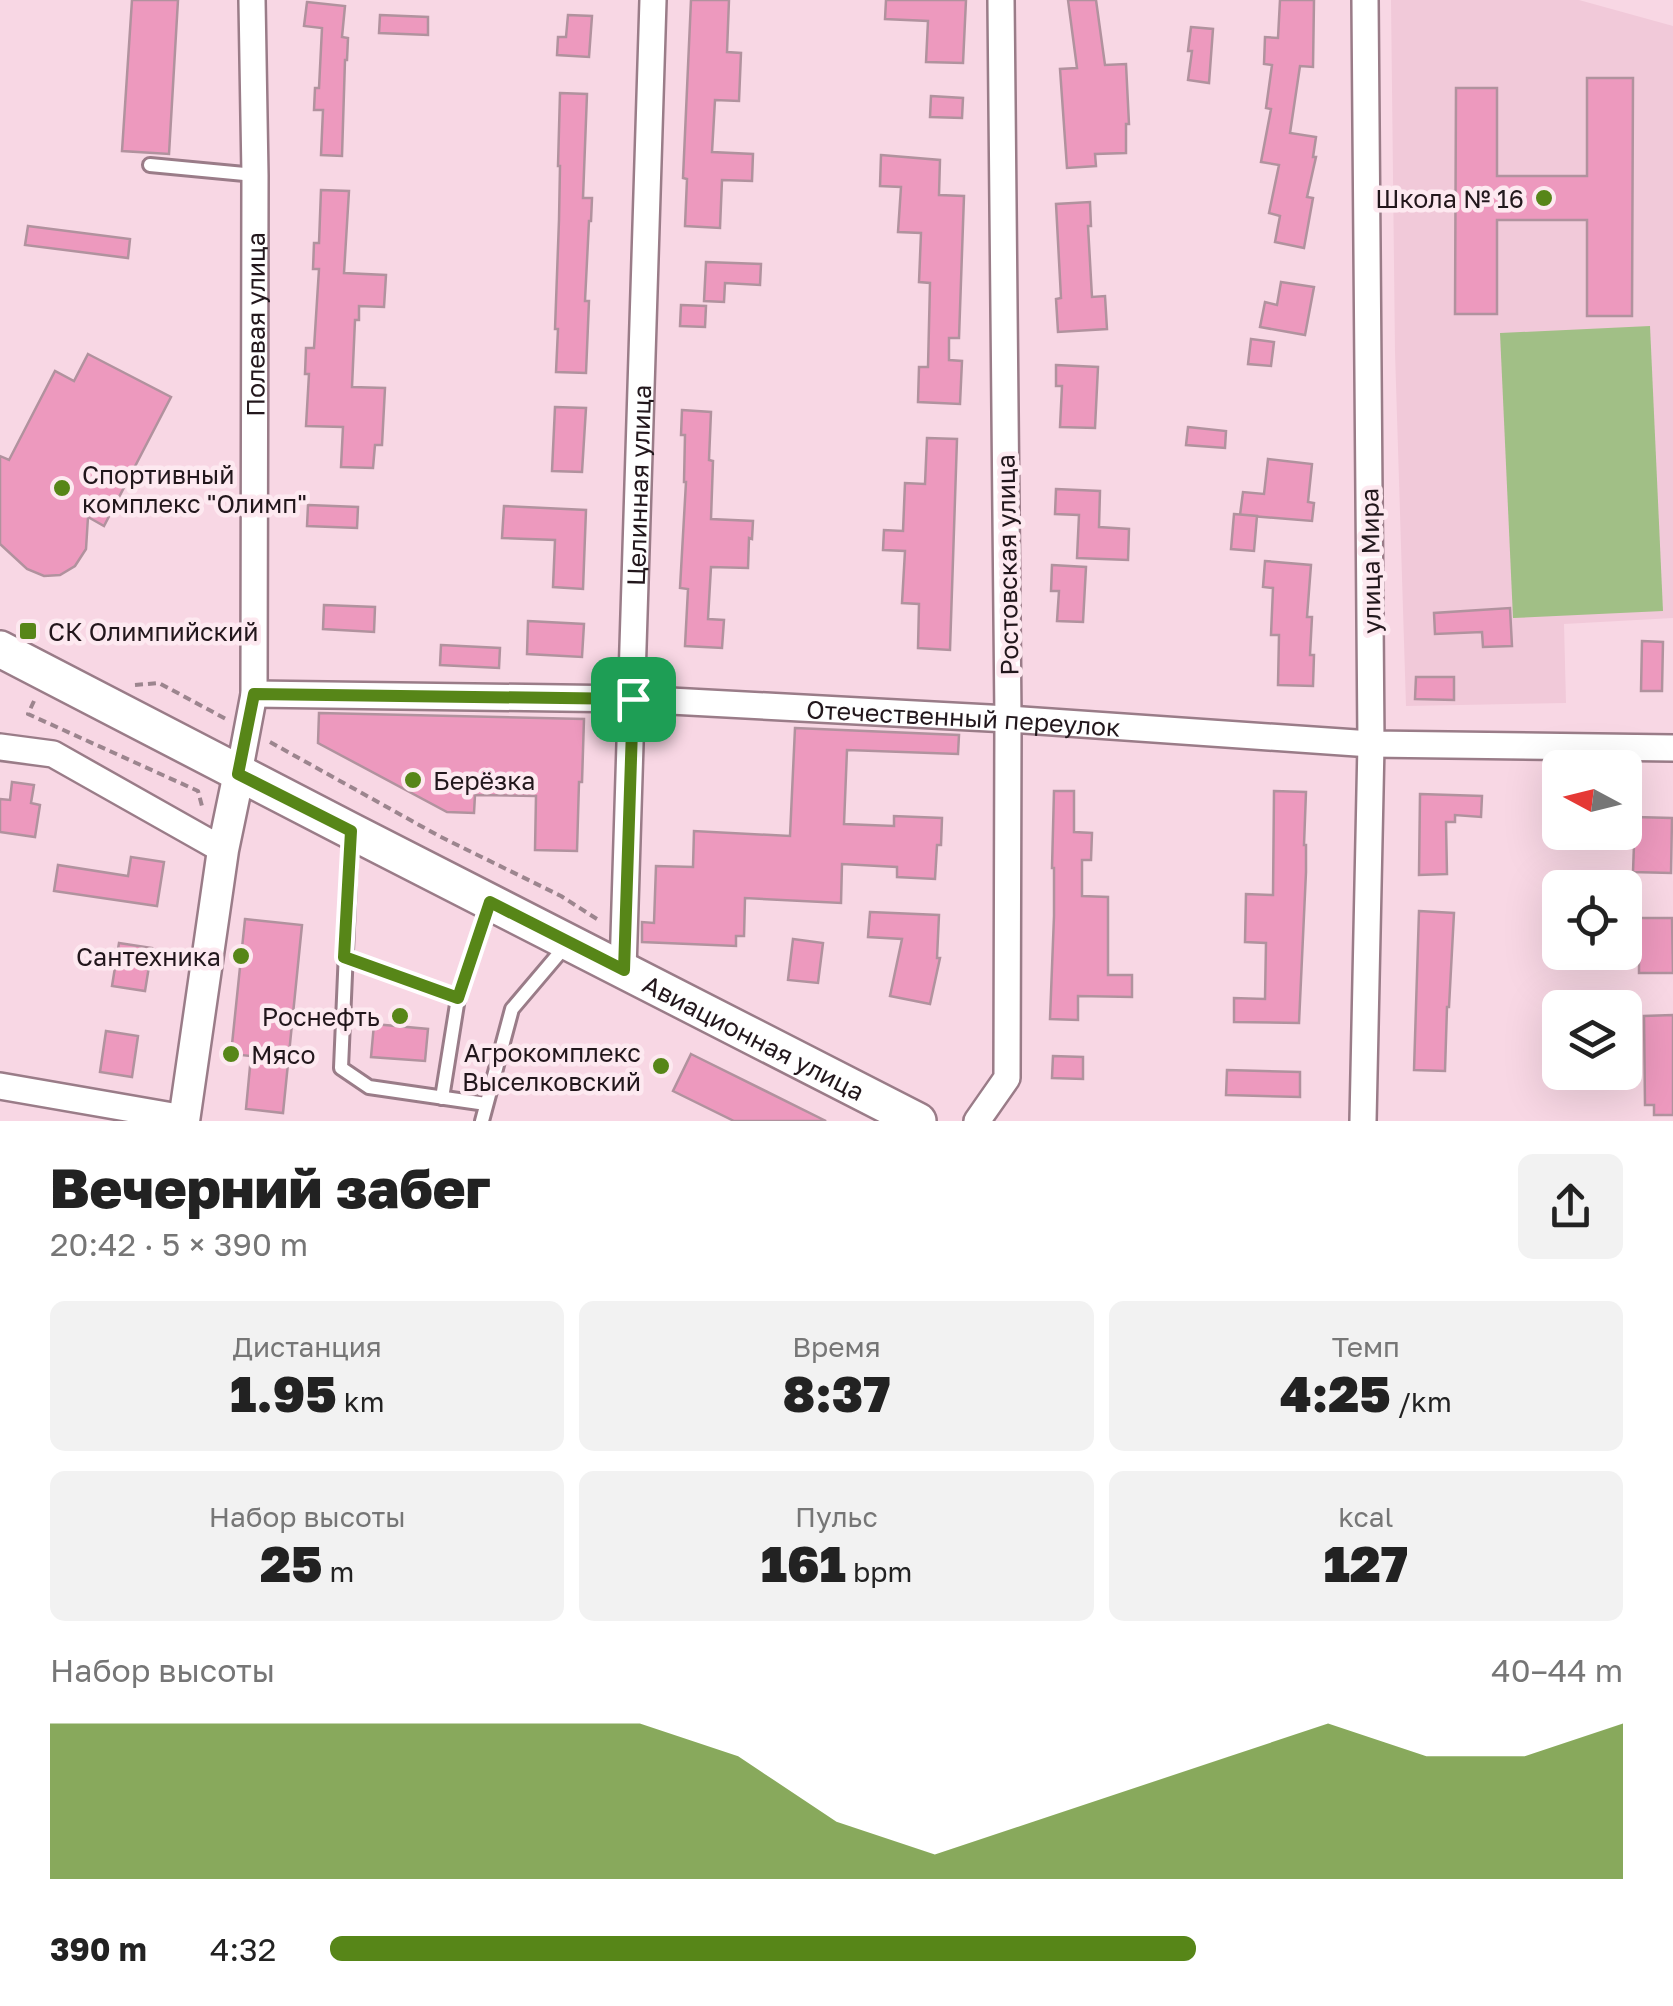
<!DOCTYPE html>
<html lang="ru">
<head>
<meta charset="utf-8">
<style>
	body { margin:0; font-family:"Golos Text",sans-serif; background:#f2f2f2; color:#222; height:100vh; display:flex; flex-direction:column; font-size:38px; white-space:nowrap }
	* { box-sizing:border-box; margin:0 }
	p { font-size:32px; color:#767676 }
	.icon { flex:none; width:55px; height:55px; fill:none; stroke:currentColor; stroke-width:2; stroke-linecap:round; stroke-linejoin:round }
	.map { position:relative; height:1121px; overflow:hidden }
	.sheet { display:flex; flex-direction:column; background:#fff; flex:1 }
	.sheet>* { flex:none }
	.needle { width:65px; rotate:277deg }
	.tools { position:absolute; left:1542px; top:750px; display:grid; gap:20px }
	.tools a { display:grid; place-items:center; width:100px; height:100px; border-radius:15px; background:#fff; box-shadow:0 10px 40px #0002; font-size:50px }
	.pin { position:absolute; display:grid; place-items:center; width:85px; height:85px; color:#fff; margin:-42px; border-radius:20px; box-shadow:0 5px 15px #0006 }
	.round { display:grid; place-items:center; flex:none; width:105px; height:105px; border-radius:15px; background:#f2f2f2 }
	.headline { display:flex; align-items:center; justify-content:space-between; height:170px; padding:0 50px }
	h1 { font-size:55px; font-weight:800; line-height:75px }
	.stats { display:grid; grid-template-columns:repeat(3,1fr); gap:15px; height:170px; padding:10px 50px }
	.stats div { display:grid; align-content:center; border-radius:15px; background:#f2f2f2; text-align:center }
	.stats b { font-size:50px; font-weight:800 }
	.stats small { font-size:28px; font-weight:400 }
	.stats p { font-size:28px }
	.chart { height:280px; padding:20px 50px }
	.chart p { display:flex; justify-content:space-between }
	.chart svg { width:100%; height:180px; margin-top:10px; fill:#578618; opacity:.7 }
	ul { padding:0 50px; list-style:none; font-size:32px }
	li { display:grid; grid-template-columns:160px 120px 1fr; align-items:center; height:75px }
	li i { height:25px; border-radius:12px; background:#578618 }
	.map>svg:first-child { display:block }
	.built { fill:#f1c9d9 }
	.green { fill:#a1bf86 }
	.building { fill:#ed99be; stroke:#b1929e; stroke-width:2.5 }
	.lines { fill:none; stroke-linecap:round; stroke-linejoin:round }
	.service-casing { stroke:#9a7c88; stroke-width:18 }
	.minor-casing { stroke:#9a7c88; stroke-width:30 }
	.tertiary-casing { stroke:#9a7c88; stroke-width:35 }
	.secondary-casing { stroke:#9a7c88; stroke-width:40 }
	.path { stroke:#9c858e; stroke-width:4; stroke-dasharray:8 5; stroke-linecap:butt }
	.service { stroke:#fff; stroke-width:12 }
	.minor { stroke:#fff; stroke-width:25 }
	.tertiary { stroke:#fff; stroke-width:30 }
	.secondary { stroke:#fff; stroke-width:35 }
	.route-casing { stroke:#fff; stroke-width:20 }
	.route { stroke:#578618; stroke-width:12 }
	.poi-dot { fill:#578618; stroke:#fde9f0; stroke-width:4 }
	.labels { text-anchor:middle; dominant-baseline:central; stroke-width:9; stroke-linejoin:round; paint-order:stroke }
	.poi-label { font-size:25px; fill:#22171c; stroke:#fde9f0; text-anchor:end }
	.street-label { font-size:25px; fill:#22171c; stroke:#fde9f0 }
</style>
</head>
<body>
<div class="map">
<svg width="1673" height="1121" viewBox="0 0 1673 1121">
	<rect width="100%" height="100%" fill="#f8d7e4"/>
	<polygon class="built" points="1391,0 1579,0 1673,26 1673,618 1564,624 1566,703 1406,706 1395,352"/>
	<polygon class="green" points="1650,326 1663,611 1513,618 1500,333"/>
	<g class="building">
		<polygon points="132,0 178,0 169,154 122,151"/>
		<polygon points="691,0 729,0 727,52 741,53 739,101 715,100 712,152 753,154 752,181 722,180 720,228 685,226 687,179 683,178"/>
		<polygon points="886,0 966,0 963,63 926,62 928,21 885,19"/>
		<polygon points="1068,0 1096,0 1105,65 1126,64 1129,124 1126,124 1126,153 1095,154 1096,166 1067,168 1060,69 1077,68"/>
		<polygon points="1280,0 1314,0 1313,67 1300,66 1290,133 1316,137 1313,157 1316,157 1307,197 1313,198 1304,248 1275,242 1280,216 1269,213 1279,165 1261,162 1271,109 1266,108 1272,65 1264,64 1265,37 1278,38"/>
		<polygon points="307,2 345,6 342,37 348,38 347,60 345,60 342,156 321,155 323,110 314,110 315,88 319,88 322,28 304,26"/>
		<polygon points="380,15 428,17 428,35 379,33"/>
		<polygon points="568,15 592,16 589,57 557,55 558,37 566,37"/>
		<polygon points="1191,27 1213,29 1209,83 1188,80 1192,51 1188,51"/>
		<polygon points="1587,78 1633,78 1632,316 1587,316 1587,220 1497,220 1497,314 1455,314 1456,88 1497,88 1497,176 1587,176"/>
		<polygon points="560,93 587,94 583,198 592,198 591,221 589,221 585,301 589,301 586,373 556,372 558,329 555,329 559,220 560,166 558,166"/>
		<polygon points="931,96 963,98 962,118 930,117"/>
		<polygon points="881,155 940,160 939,195 964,196 959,338 949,338 949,360 962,361 960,404 918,402 919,367 928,367 930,283 919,282 921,233 898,232 901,187 880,186"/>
		<polygon points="321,190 349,191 344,273 386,275 384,307 359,306 359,320 355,320 352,387 385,388 382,445 375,445 373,468 341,467 343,427 306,426 309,374 305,374 306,348 314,348 319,269 313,269 314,243 319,243"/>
		<polygon points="1090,202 1091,226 1088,226 1092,297 1105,296 1107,329 1058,332 1056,299 1061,298 1056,204"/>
		<polygon points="28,226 130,239 128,258 25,245"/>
		<polygon points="706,262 761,264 760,285 725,283 724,302 704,301"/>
		<polygon points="1281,282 1314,287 1305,335 1260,327 1265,302 1277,305"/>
		<polygon points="681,305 706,306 705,327 680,326"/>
		<polygon points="1251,339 1274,342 1271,366 1248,364"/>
		<polygon points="88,354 171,397 104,526 88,517 86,549 75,566 60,575 44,576 27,569 0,544 0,456 9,460 55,371 74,381"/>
		<polygon points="1056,365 1098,367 1095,428 1060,427 1062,386 1056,386"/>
		<polygon points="555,407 586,408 582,472 552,471"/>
		<polygon points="682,410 711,412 709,460 713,461 711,519 753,521 752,539 749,538 748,568 711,567 708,619 724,620 722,648 685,646 688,589 680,588 686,482 684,482 685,435 681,435"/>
		<polygon points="1188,427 1226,431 1225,448 1186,445"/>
		<polygon points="927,438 957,439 950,650 918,648 919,604 902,603 905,551 883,550 884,530 903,531 905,483 925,484"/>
		<polygon points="1268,459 1312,464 1308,502 1314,503 1312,521 1240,515 1243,492 1264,494"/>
		<polygon points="1056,489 1100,491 1099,527 1129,529 1128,560 1077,558 1079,515 1055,514"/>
		<polygon points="308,505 358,507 357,528 307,526"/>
		<polygon points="504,506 586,510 583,589 553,587 555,540 502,538"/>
		<polygon points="1234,514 1257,516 1254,551 1231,549"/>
		<polygon points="1265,561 1311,565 1307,617 1312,617 1310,655 1314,655 1313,686 1278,685 1279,635 1271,635 1273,588 1263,587"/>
		<polygon points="1052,565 1086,567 1083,622 1057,621 1059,591 1051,591"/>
		<polygon points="324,605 375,607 374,632 323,629"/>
		<polygon points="1510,608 1512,646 1483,647 1482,632 1435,634 1434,613"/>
		<polygon points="528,621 584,624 582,657 527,654"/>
		<polygon points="1642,641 1663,642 1662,691 1641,691"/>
		<polygon points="441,645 500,648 499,668 440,665"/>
		<polygon points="1416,677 1454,677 1454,700 1415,699"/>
		<polygon points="319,713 584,719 582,782 579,782 577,851 535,850 536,796 475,795 474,813 447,812 318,743"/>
		<polygon points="795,728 959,735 958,754 847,750 844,824 894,826 894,816 942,818 941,845 937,845 935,879 897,877 897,867 842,864 841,903 745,898 744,936 736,936 736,946 642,942 642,922 654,923 656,866 693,867 694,831 790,836"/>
		<polygon points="12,782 34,785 31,803 40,805 35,837 0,832 0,799 10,800"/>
		<polygon points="1054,791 1074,791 1074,832 1092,833 1091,860 1082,860 1082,896 1108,897 1108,975 1132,975 1132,997 1078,996 1078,1020 1050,1019 1054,916 1054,868 1052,868"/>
		<polygon points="1274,791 1306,792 1304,845 1306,845 1306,872 1299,1023 1234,1022 1234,998 1265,999 1266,943 1245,942 1246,894 1273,895"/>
		<polygon points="1420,794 1482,796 1481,817 1455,815 1455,822 1446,822 1447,874 1419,875"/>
		<polygon points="1635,817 1672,818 1671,873 1633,872"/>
		<polygon points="131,857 164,862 157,906 54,891 58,865 128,876"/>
		<polygon points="1419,911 1454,913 1449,1007 1447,1007 1445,1071 1414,1070"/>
		<polygon points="870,912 939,915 937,958 940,958 930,1004 890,996 902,939 868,937"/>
		<polygon points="1639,918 1672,918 1673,973 1639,973"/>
		<polygon points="245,919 302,925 283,1113 246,1109 251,1056 231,1054"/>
		<polygon points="793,939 823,943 818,983 788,980"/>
		<polygon points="119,943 152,948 145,991 112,986"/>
		<polygon points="1673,1015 1673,1115 1654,1115 1654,1105 1645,1105 1644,1016"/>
		<polygon points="374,1024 428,1029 425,1061 371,1057"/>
		<polygon points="106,1031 138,1036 132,1077 100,1072"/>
		<polygon points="691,1054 826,1121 734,1121 673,1091"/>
		<polygon points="1053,1056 1083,1057 1083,1079 1052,1078"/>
		<polygon points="1227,1070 1300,1072 1300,1097 1226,1095"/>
	</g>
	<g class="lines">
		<g class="service-casing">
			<g id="service">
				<polyline points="150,165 255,175"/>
				<polyline points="351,834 341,1068 369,1087 486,1104"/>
				<polyline points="344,957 458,998"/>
				<polyline points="442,1098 458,998 489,907"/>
				<polyline points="482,1121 512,1009 568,943"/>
			</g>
		</g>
		<g class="minor-casing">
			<g id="minor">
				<path id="s1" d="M254,694l379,5 375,20 363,25 302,4"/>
				<polyline points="0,747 53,754 223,850"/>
				<path id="s2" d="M239,773l15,-79 1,-519 -3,-175"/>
				<path id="s3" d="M623,970l30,-970"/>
				<polyline points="0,1086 184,1118"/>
				<polyline points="977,1121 1007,1078 1008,719 1001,0"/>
				<polyline points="1363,1121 1371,744 1365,0"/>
			</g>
		</g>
		<g class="tertiary-casing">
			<polyline id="tertiary" points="184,1121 223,850 239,773"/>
		</g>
		<g class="secondary-casing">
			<g id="secondary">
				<path id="s4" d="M0,649l351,182 567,290"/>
			</g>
		</g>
		<g class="path">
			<polyline points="135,685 159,683 226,719"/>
			<polyline points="34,701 28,714 198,791 203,810"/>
			<polyline points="270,742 439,836 561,896 600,921"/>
		</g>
		<use href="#service" class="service"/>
		<use href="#minor" class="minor"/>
		<use href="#tertiary" class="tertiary"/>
		<use href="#secondary" class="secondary"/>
	</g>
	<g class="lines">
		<g class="route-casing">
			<polygon id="route" points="254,694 633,699 624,970 490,902 458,998 344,957 351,831 238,774"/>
		</g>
		<use href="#route" class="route"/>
	</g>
	<g class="poi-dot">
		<circle cx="1544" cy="198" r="10"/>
		<circle cx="62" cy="488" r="10"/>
		<rect x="18" y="621" width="20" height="20" rx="5"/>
		<circle cx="413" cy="780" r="10"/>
		<circle cx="241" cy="956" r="10"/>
		<circle cx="400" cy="1016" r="10"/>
		<circle cx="231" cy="1054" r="10"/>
		<circle cx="661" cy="1066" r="10"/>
	</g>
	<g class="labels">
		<g class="poi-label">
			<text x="1524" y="198">Школа № 16</text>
			<text x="82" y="474" text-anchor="start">Спортивный<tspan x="82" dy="29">комплекс "Олимп"</tspan></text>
			<text x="48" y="631" text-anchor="start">СК Олимпийский</text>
			<text x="433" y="780" text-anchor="start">Берёзка</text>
			<text x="221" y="956">Сантехника</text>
			<text x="380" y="1016">Роснефть</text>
			<text x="641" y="1052">Агрокомплекс<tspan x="641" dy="29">Выселковский</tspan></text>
			<text x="251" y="1054" text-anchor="start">Мясо</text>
		</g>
		<g class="street-label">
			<text stroke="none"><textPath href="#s2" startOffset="450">Полевая улица</textPath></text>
			<text stroke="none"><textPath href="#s3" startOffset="485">Целинная улица</textPath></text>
			<text transform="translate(1370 561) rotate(-91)">улица Мира</text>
			<text transform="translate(1007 565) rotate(-91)">Ростовская улица</text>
			<text stroke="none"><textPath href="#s1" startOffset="710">Отечественный переулок</textPath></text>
			<text stroke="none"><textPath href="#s4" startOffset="848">Авиационная улица</textPath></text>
		</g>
	</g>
</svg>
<div class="tools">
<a><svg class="needle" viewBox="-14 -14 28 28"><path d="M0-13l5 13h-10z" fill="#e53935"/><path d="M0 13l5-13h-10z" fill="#767676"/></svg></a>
<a><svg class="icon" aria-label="locate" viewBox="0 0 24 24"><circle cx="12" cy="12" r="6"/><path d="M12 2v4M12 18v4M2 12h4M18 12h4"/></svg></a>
<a><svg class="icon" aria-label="layers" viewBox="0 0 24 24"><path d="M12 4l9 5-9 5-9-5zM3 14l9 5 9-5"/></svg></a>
</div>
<div class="pin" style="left:633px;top:699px;background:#1e9e55"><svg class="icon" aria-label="arrive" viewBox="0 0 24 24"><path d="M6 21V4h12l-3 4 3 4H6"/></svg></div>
</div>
<section class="sheet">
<div class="headline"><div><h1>Вечерний забег</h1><p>20:42 · 5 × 390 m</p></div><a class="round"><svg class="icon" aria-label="share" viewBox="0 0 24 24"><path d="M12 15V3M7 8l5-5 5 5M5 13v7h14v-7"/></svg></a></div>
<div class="stats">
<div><p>Дистанция</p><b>1.95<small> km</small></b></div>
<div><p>Время</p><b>8:37</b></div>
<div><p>Темп</p><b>4:25<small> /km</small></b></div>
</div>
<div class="stats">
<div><p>Набор высоты</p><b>25<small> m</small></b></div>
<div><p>Пульс</p><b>161<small> bpm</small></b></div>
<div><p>kcal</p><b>127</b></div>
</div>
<div class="chart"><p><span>Набор высоты</span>40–44 m</p>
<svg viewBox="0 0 160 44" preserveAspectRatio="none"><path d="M0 44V6L10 6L20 6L30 6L40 6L50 6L60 6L70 14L80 30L90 38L100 30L110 22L120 14L130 6L140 14L150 14L160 6V44z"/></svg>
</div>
<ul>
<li><b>390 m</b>4:32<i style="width:67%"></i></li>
</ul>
</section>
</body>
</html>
